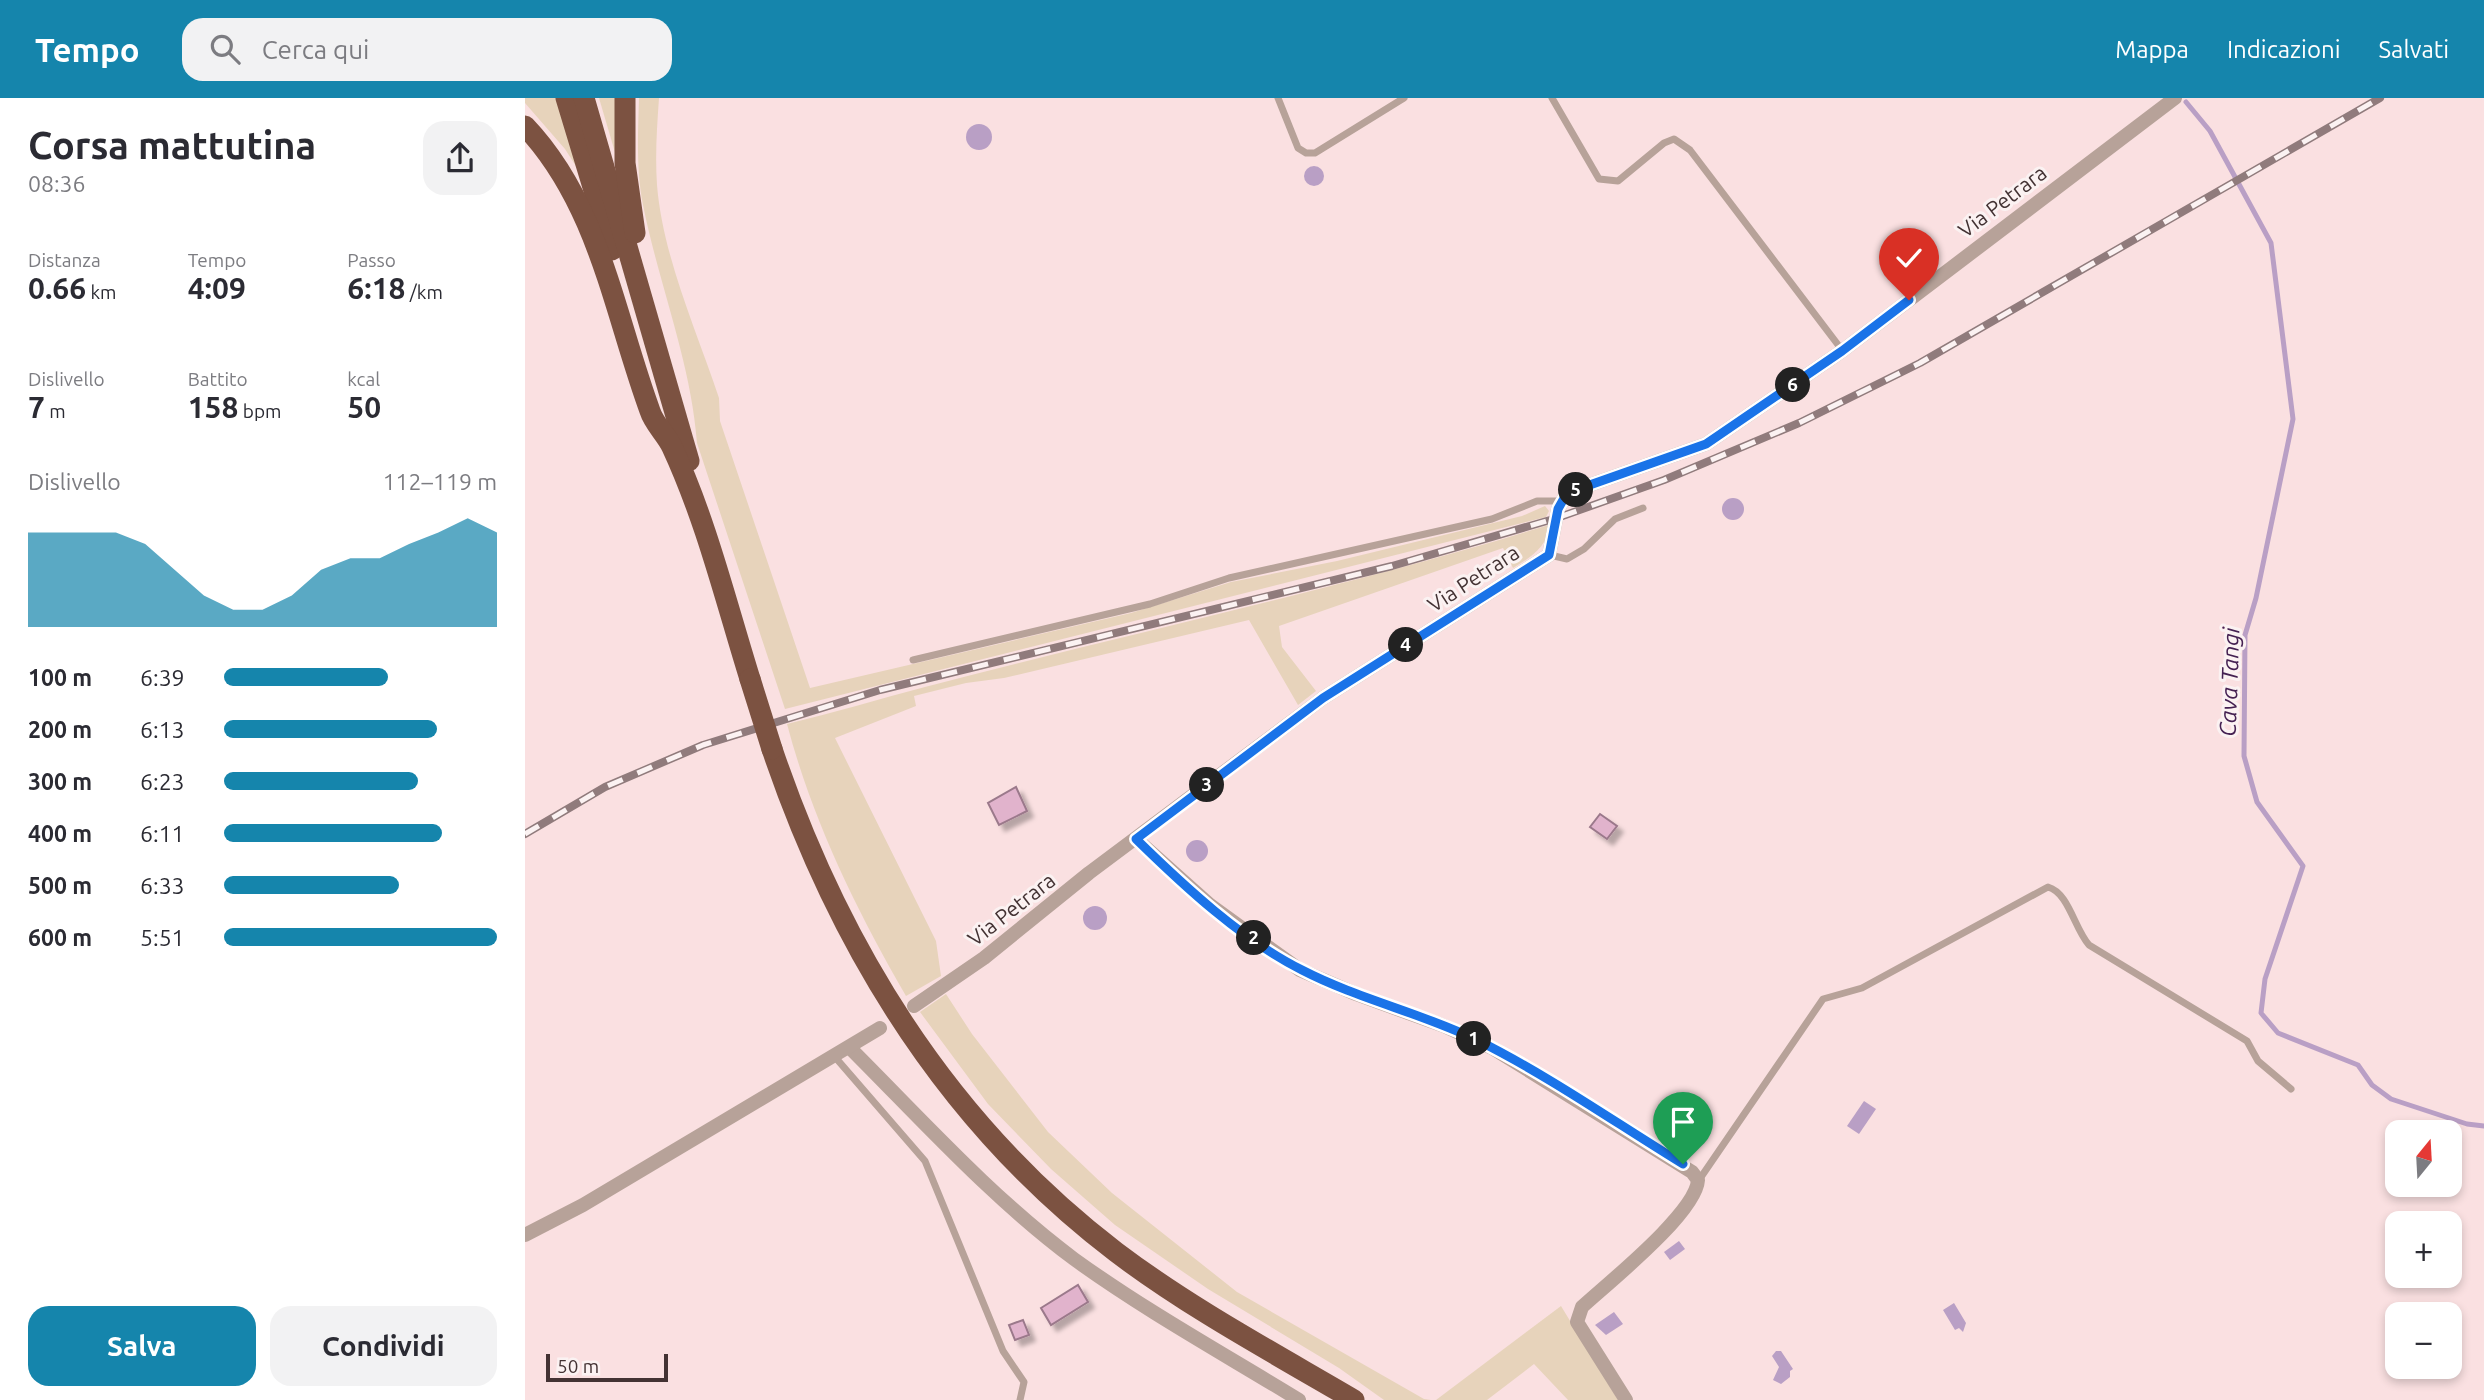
<!DOCTYPE html>
<html lang="it">
<head>
<meta charset="utf-8">
<style>
	body { margin:0; font-family:Ubuntu,sans-serif; background:#f2f2f3; color:#2b2b33; height:100vh; display:flex; flex-direction:column; font-size:26px; white-space:nowrap }
	* { box-sizing:border-box; margin:0 }
	p { font-size:23px; color:#7c7c81 }
	.icon { flex:none; width:38px; height:38px; fill:none; stroke:currentColor; stroke-width:2; stroke-linecap:round; stroke-linejoin:round }
	.map { position:relative; flex:1; overflow:hidden }
	.sheet { display:flex; flex-direction:column; background:#fff; width:525px }
	.sheet>* { flex:none }
	.needle { width:46px; rotate:18deg }
	.fabs { position:absolute; left:1860px; top:1022px; display:grid; gap:14px }
	.fabs a { display:grid; place-items:center; width:77px; height:77px; border-radius:14px; background:#fff; box-shadow:0 4px 10px #0003; font-size:35px }
	.scale { position:absolute; left:21px; bottom:18px; width:122px; box-sizing:border-box; padding-left:7px; border:4px solid #433233; border-top:0; font-size:19px; line-height:24px; white-space:nowrap; color:#433233; -webkit-text-stroke:5px #fbf2f2; paint-order:stroke }
	.pin { position:absolute; display:grid; place-items:center; width:60px; height:60px; color:#fff; margin:-72px -30px; border-radius:50% 50% 50% 0; rotate:-45deg; box-shadow:0 0 7px #0007 }
	.pin .icon { rotate:45deg }
	.km { position:absolute; width:35px; height:35px; margin:-18px; border-radius:50%; background:#222; color:#fff; font-size:19px; line-height:35px; text-align:center }
	.round { display:grid; place-items:center; flex:none; width:74px; height:74px; border-radius:21px; background:#f2f2f3 }
	.head { display:flex; align-items:center; justify-content:space-between; height:119px; padding:0 28px }
	h1 { font-size:38px; font-weight:700; line-height:52px }
	.stats { display:grid; grid-template-columns:repeat(3,1fr); gap:10px; height:119px; padding:7px 28px }
	.stats div { display:grid; align-content:center }
	.stats b { font-size:30px; font-weight:700 }
	.stats small { font-size:19px; font-weight:400 }
	.stats p { font-size:19px }
	.chart { height:196px; padding:14px 28px }
	.chart p { display:flex; justify-content:space-between }
	.chart svg { width:100%; height:126px; margin-top:7px; fill:#1585ac; opacity:.7 }
	.primary-button { display:flex; gap:14px; margin-top:auto; padding:14px 28px }
	.primary-button a { flex:1; height:80px; border-radius:21px; background:#1585ac; color:#fff; font-size:28px; font-weight:700; line-height:80px; text-align:center }
	.primary-button a+a { background:#f2f2f3; color:#2b2b33 }
	ul { padding:0 28px; list-style:none; font-size:23px }
	li { display:grid; grid-template-columns:112px 84px 1fr; align-items:center; height:52px }
	li i { height:18px; border-radius:9px; background:#1585ac }
	header { display:flex; align-items:center; gap:42px; box-sizing:border-box; height:98px; padding:0 35px; background:#1585ac; color:#fff }
	header strong { font-size:33px }
	nav { display:flex; gap:38px; margin-inline-start:auto; font-size:24px }
	.search { width:490px; height:63px; background:#f2f2f3; display:flex; align-items:center; gap:18px; box-sizing:border-box; padding:0 24px; border-radius:21px; color:#7c7c81; font-size:26px }
	main { display:flex; flex:1; min-height:0 }
	.map>svg:first-child { display:block }
	.green { fill:#e7d3bb }
	.water { fill:#b99fc5 }
	.lines { fill:none; stroke-linecap:round; stroke-linejoin:round }
	.stream { stroke:#b99fc5; stroke-width:5 }
	.building { fill:#e1b3cc; stroke:#9b798b; stroke-width:2; filter:url(#shadow) }
	.lane { stroke:#b7a299; stroke-width:7 }
	.street { stroke:#b7a299; stroke-width:14 }
	.highway { stroke:#7c5241; stroke-width:21 }
	.rail-casing { stroke:#907b7c; stroke-width:8 }
	.rail { stroke:#fbf2f2; stroke-width:5; stroke-dasharray:16; stroke-linecap:butt }
	.highway-bridge { stroke:#7c5241; stroke-width:21 }
	.route-casing { stroke:#fff; stroke-width:14 }
	.route { stroke:#1a73e8; stroke-width:9 }
	.labels { text-anchor:middle; dominant-baseline:central; stroke-width:6; stroke-linejoin:round; paint-order:stroke }
	.street-label { font-size:21px; fill:#433233; stroke:#fbf2f2 }
	.water-label { font-size:23px; font-style:italic; fill:#452152; stroke:#fbf2f2 }
</style>
</head>
<body>
<header>
<strong>Tempo</strong>
<div class="search"><svg class="icon" aria-label="search" viewBox="0 0 24 24"><circle cx="10" cy="10" r="6"/><path d="M15 15l6 6"/></svg>Cerca qui</div>
<nav><a>Mappa</a><a>Indicazioni</a><a>Salvati</a></nav>
</header>
<main>
<section class="sheet">
<div class="head"><div><h1>Corsa mattutina</h1><p>08:36</p></div><a class="round"><svg class="icon" aria-label="share" viewBox="0 0 24 24"><path d="M12 15V3M7 8l5-5 5 5M5 13v7h14v-7"/></svg></a></div>
<div class="stats">
<div><p>Distanza</p><b>0.66<small> km</small></b></div>
<div><p>Tempo</p><b>4:09</b></div>
<div><p>Passo</p><b>6:18<small> /km</small></b></div>
</div>
<div class="stats">
<div><p>Dislivello</p><b>7<small> m</small></b></div>
<div><p>Battito</p><b>158<small> bpm</small></b></div>
<div><p>kcal</p><b>50</b></div>
</div>
<div class="chart"><p><span>Dislivello</span>112–119 m</p>
<svg viewBox="0 0 160 44" preserveAspectRatio="none"><path d="M0 44V11L10 11L20 11L30 11L40 15L50 24L60 33L70 38L80 38L90 33L100 24L110 20L120 20L130 15L140 11L150 6L160 11V44z"/></svg>
</div>
<ul>
<li><b>100 m</b>6:39<i style="width:60%"></i></li>
<li><b>200 m</b>6:13<i style="width:78%"></i></li>
<li><b>300 m</b>6:23<i style="width:71%"></i></li>
<li><b>400 m</b>6:11<i style="width:80%"></i></li>
<li><b>500 m</b>6:33<i style="width:64%"></i></li>
<li><b>600 m</b>5:51<i style="width:100%"></i></li>
</ul>
<div class="primary-button"><a>Salva</a><a>Condividi</a></div>
</section>
<div class="map">
<svg width="1959" height="1302" viewBox="0 0 1959 1302">
	<defs>
		<filter id="shadow"><feDropShadow dx="6" dy="6" stdDeviation="2" flood-color="#0004"/></filter>
	</defs>
	<rect width="100%" height="100%" fill="#fae0e1"/>
	<g class="green">
		<polygon points="0,0 33,0 56,76 40,51 0,5"/>
		<polygon points="74,0 96,0 94,68"/>
		<path d="M114,0h20c-2,29 -4,57 -2,87 6,72 39,144 62,213l1,23 90,267 321,-75 100,-31 106,-21 185,-45 23,-10 4,5 -3,6 -761,192 -88,-266c-6,-81 -38,-158 -54,-238 -7,-35 -5,-72 -4,-107z"/>
		<path d="M1027,426c-7,24 -19,32 -39,44l-10,-20 -224,78 3,21 34,44 -18,14 -49,-85 -245,58 -38,5 -52,13 2,10 -81,32 101,203 5,35 -35,20c-50,-87 -93,-174 -119,-272 46,-11 92,-25 138,-37 209,-55 421,-99 627,-163z"/>
		<polygon points="421,896 447,936 523,1034 587,1095 712,1194 899,1301 906,1302 859,1302 814,1270 683,1191 590,1127 526,1071 463,1006 395,914"/>
		<polygon points="1036,1208 1093,1302 1043,1302 1009,1266 962,1302 911,1302"/>
	</g>
	<g class="water">
		<circle cx="454" cy="39" r="13"/>
		<circle cx="789" cy="78" r="10"/>
		<circle cx="1208" cy="411" r="11"/>
		<circle cx="672" cy="753" r="11"/>
		<circle cx="570" cy="820" r="12"/>
		<polygon points="1339,1003 1351,1011 1334,1036 1322,1028"/>
		<polygon points="1154,1143 1160,1151 1145,1162 1139,1154"/>
		<polygon points="1429,1205 1441,1225 1438,1234 1434,1230 1430,1232 1418,1212"/>
		<polygon points="1089,1214 1098,1226 1081,1237 1070,1227"/>
		<polygon points="1251,1253 1256,1253 1268,1271 1265,1273 1265,1279 1256,1286 1248,1282 1254,1269 1247,1258"/>
	</g>
	<g class="lines">
		<polyline class="stream" points="1661,4 1685,33 1746,145 1768,321 1731,500 1720,537 1719,658 1732,704 1778,768 1740,881 1736,915 1753,935 1833,967 1847,987 1866,1001 1942,1026 1959,1028"/>
	</g>
	<g class="building">
		<polygon points="491,689 502,713 474,727 463,705"/>
		<polygon points="1075,716 1092,728 1082,741 1065,729"/>
		<polygon points="553,1187 563,1204 526,1227 516,1210"/>
		<polygon points="498,1222 504,1237 490,1242 484,1227"/>
	</g>
	<g class="lines">
		<g class="lane">
			<polyline points="753,0 773,50 781,55 790,55 879,0"/>
			<polyline points="1027,0 1074,81 1093,83 1139,45 1149,41 1165,52 1317,252"/>
			<polyline points="1025,457 1042,461 1059,451 1090,421 1118,410"/>
			<polyline points="388,562 625,506 704,480 967,421 1012,403 1036,403"/>
			<polyline points="310,959 400,1063 478,1253 499,1284 495,1302"/>
			<path d="M1174,1082l124,-181 39,-11 186,-101c21,6 26,41 41,58l158,96 11,20 33,28"/>
		</g>
		<g class="street">
			<path d="M611,741l74,66 90,65 56,24 88,32 50,23 198,123 6,8c-2,33 -90,103 -116,127l-5,15 49,78"/>
			<polyline points="389,908 459,860 564,775 798,600 1024,457 1033,411 1042,395 1181,346 1317,253 1650,0"/>
			<path d="M325,950c72,72 142,150 224,211 72,52 150,95 225,141"/>
			<polyline points="0,1137 58,1107 355,930"/>
		</g>
		<g class="highway">
			<polyline points="41,0 87,152"/>
			<polyline points="59,0 164,363"/>
			<polyline points="100,0 100,65 110,135"/>
			<path d="M0,28c74,78 89,187 125,285 4,13 16,23 22,36 34,73 54,155 78,232"/>
			<path d="M247,651c67,198 176,375 344,503 74,56 158,101 238,148"/>
		</g>
		<g class="rail-casing">
			<polyline id="rail" points="0,736 80,689 178,647 355,592 867,468 1032,420 1139,382 1274,325 1395,265 1855,0"/>
		</g>
		<use href="#rail" class="rail"/>
		<polyline class="highway-bridge" points="225,581 247,651"/>
	</g>
	<g class="lines">
		<g class="route-casing">
			<path id="route" d="M1158,1066c-67,-41 -134,-88 -204,-123 -57,-28 -121,-42 -177,-71 -60,-30 -118,-84 -166,-131l187,-141 226,-143 9,-46 9,-16 139,-49 136,-93 67,-51"/>
		</g>
		<use href="#route" class="route"/>
	</g>
	<g class="labels">
		<g class="street-label">
			<text transform="translate(1477 103) rotate(-37)">Via Petrara</text>
			<text transform="translate(948 480) rotate(-33)">Via Petrara</text>
			<text transform="translate(486 811) rotate(-38)">Via Petrara</text>
		</g>
		<g class="water-label">
			<text transform="translate(1704 584) rotate(-88)">Cava Tangi</text>
		</g>
	</g>
</svg>
<div class="fabs">
<a><svg class="needle" viewBox="-14 -14 28 28"><path d="M0-13l5 13h-10z" fill="#e53935"/><path d="M0 13l5-13h-10z" fill="#7c7c81"/></svg></a>
<a>+</a>
<a>−</a>
</div>
<div class="scale">50 m</div>
<div class="pin" style="left:1158px;top:1066px;background:#1e9e55"><svg class="icon" aria-label="arrive" viewBox="0 0 24 24"><path d="M6 21V4h12l-3 4 3 4H6"/></svg></div>
<div class="pin" style="left:1384px;top:202px;background:#d93025"><svg class="icon" aria-label="check" viewBox="0 0 24 24"><path d="M5 12l5 5 9-10"/></svg></div>
<b class="km" style="left:949px;top:941px">1</b>
<b class="km" style="left:729px;top:840px">2</b>
<b class="km" style="left:682px;top:687px">3</b>
<b class="km" style="left:881px;top:547px">4</b>
<b class="km" style="left:1051px;top:392px">5</b>
<b class="km" style="left:1268px;top:287px">6</b>
</div>
</main>
</body>
</html>
